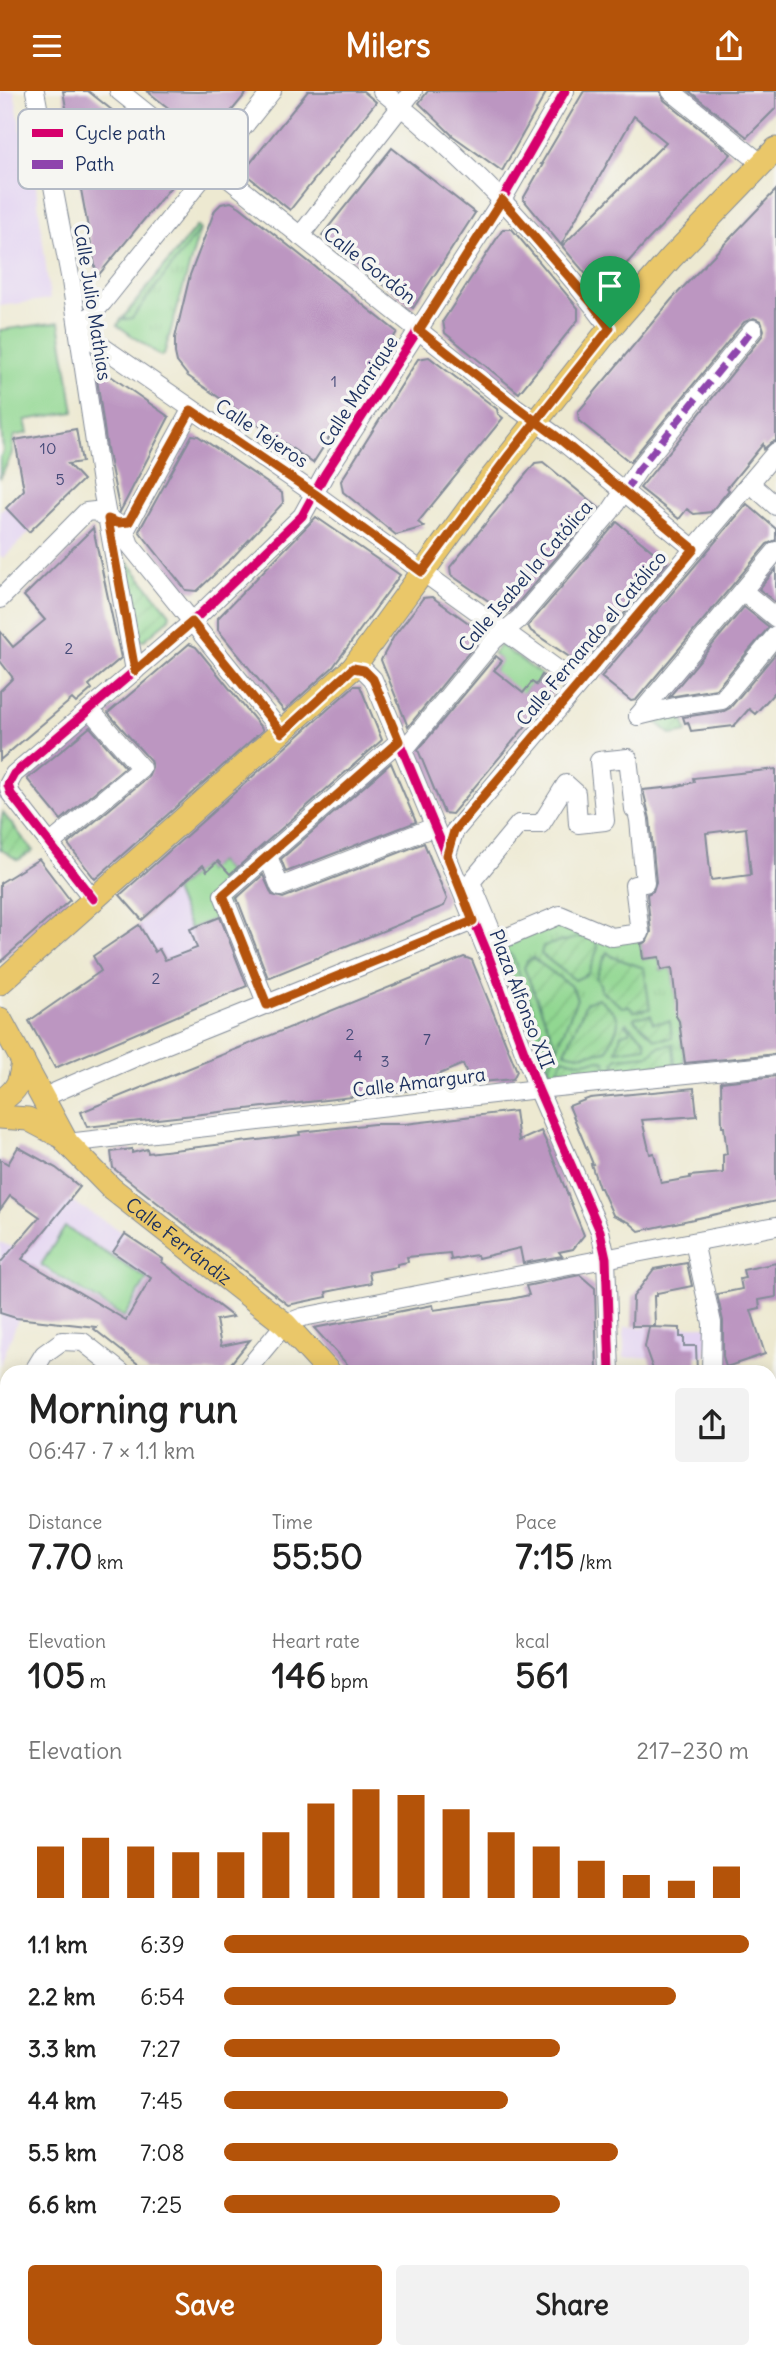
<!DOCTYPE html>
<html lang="en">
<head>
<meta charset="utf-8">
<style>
	body { margin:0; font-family:Delius,sans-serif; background:#f2f2f2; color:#222; height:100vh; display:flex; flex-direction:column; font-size:26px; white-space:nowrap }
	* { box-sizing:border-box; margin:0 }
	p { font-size:23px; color:#767676 }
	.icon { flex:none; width:38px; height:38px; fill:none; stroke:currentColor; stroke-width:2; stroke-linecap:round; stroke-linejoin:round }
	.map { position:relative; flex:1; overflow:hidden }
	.side { position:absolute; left:0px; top:1274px; width:777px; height:994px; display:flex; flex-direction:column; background:#fff; border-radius:21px 21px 0 0; box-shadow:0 4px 18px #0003 }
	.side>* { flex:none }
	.pin { position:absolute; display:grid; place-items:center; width:60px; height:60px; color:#fff; margin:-72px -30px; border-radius:50% 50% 50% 0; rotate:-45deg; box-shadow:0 0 7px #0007 }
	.pin .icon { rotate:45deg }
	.round { display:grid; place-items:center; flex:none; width:74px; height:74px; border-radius:7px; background:#f2f2f2 }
	.headline { display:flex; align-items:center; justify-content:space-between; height:119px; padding:0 28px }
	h1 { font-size:38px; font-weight:700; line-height:52px }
	.metrics { display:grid; grid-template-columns:repeat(3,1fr); gap:10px; height:119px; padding:7px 28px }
	.metrics div { display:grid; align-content:center }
	.metrics b { font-size:35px; font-weight:700 }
	.metrics small { font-size:19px; font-weight:400 }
	.metrics p { font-size:19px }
	.chart { height:196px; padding:14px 28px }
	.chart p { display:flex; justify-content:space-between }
	.chart svg { width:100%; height:126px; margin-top:7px; stroke:#b45309; stroke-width:6 }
	.button { display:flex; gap:14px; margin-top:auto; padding:14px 28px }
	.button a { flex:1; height:80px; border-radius:7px; background:#b45309; color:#fff; font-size:28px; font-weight:700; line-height:80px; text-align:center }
	.button a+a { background:#f2f2f2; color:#222 }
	ul { padding:0 28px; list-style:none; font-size:23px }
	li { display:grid; grid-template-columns:112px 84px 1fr; align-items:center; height:52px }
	li i { height:18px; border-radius:9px; background:#b45309 }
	header { display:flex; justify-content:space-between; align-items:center; height:91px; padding:0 28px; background:#b45309; color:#fff; font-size:32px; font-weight:700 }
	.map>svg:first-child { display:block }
	.built { fill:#e3d3f2 }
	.grass { fill:#91d791; stroke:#568378; stroke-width:2 }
	.park { fill:url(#park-tufts); stroke:#568378; stroke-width:2 }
	.garden { fill:url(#garden-furrows); stroke:#568378; stroke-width:2 }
	.building { fill:#bc96c1; fill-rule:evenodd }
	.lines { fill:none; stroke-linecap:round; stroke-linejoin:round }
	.minor-casing { stroke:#848c98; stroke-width:20 }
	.major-casing { stroke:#848c98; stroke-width:25 }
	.minor { stroke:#fff; stroke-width:18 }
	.major { stroke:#eac769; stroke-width:23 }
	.quiet { stroke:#8e44ad; stroke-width:7; stroke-dasharray:14 7; stroke-linecap:butt }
	.cycleway-casing { stroke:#f6f6f2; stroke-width:13 }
	.cycleway { stroke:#d6006c; stroke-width:9 }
	.route-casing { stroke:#fff; stroke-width:14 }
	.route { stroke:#b45309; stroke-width:9 }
	.labels { text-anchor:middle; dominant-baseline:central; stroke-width:7; stroke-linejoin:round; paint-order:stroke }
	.number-label { font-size:16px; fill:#434977 }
	.street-label { font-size:19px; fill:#1b2f5e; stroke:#f6f6f2 }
	.key { fill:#f6f6f2; stroke:#b4bac6; stroke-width:2 }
	.key-label { font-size:19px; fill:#1b2f5e }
</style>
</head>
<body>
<header><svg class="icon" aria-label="menu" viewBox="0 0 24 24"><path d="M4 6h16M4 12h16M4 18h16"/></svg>Milers<svg class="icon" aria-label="share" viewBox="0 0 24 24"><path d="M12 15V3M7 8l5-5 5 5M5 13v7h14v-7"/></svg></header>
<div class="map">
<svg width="776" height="2268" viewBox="0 0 776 2268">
	<defs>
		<pattern id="park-tufts" width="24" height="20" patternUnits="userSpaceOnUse" patternTransform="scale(1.75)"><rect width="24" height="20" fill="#91d791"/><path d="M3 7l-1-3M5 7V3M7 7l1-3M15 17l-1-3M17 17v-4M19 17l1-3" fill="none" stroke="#7cb97f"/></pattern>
		<pattern id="garden-furrows" width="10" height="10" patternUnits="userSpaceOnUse" patternTransform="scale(1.75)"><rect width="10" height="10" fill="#91d791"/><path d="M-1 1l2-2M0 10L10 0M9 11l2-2" fill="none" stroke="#7cb97f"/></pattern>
	</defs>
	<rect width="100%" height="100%" fill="#f6f6f2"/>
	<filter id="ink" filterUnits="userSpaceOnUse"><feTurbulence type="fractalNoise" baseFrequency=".0143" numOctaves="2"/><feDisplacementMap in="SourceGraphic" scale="14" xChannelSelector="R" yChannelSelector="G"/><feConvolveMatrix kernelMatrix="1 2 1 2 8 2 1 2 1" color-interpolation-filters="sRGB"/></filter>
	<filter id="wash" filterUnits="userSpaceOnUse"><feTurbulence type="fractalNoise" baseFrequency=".00686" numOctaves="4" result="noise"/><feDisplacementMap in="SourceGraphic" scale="28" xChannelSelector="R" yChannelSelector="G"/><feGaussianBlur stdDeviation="1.57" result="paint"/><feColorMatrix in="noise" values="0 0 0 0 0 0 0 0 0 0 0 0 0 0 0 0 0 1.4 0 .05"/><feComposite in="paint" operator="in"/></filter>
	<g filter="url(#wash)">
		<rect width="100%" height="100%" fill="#ede9d1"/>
		<g class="built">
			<polygon points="0,0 14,0 22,46 30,46 50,208 0,215"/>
			<polygon points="59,365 83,389 3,467 0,464 0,420"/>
			<polygon points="174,800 197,856 178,923 130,842"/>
			<polygon points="64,1105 125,1143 113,1162 151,1186 126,1229 38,1177 0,1275 0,1151 14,1157"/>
			<polygon points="708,1235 706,1265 624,1267 624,1236"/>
			<polygon points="770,1951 776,1960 776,2268 733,2268 727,2261 770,2261"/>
		</g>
		<g class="grass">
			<polygon points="59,231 74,321 25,329 28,342 14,345 12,362 0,388 0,367 3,361 0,320 0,239"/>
			<polygon points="500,554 542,584 536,594 532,592 475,660 494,579 501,570 493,563"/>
			<polygon points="218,770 233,787 224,824 190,838 174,800 203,774 207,780"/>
			<polygon points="65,1136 147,1188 124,1226 41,1174"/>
			<polygon points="776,2170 776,2268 743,2268 737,2261 770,2261 770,2174"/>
		</g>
		<g class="park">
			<polygon points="197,135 200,138 164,263 161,265 117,234"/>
			<polygon points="560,824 604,841 640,842 643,868 659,866 661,879 672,877 685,974 560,984 548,978 500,859"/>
			<polygon points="7,1749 7,2261 727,2261 733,2268 0,2268 0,1752"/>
		</g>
		<g class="garden">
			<polygon points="197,135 200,138 132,227 121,229"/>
			<polygon points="125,471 128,471 170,523 169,528 143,550 139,548 123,474"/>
			<polygon points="681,620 687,641 672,644 652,628"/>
			<polygon points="3,722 33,760 18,769 0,758 1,730"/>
			<polygon points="585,845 595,849 598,857 588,883 575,889 541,863 543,855"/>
			<polygon points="503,857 513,866 548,958 554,964 548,978 500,859"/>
			<polygon points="607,861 613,866 644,877 650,918 634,920 628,915 622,916 601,900 600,893 596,887"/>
			<polygon points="533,867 572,896 577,908 557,957 524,877 527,870"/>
			<path d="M598,907c28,23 22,21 9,53l-29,4 -13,-3 21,-49z"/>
			<polygon points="651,924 653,932 670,930 672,947 655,948 634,928 635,926"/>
			<polygon points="627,932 645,949 646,956 616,960 621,943 629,941 630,938 625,934"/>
			<polygon points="673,953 675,975 556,983 563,967 576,971 603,969 606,971 605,976 613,977 616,974 615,970 618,967 650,964 658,956"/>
		</g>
		<g id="blocks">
			<g class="building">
				<polygon points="63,0 88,0 177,71 179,86 97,186"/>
				<polygon points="147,0 197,1 248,0 216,39 207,44 200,42"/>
				<polygon points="308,0 363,0 376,11 290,119 243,81"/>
				<polygon points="428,0 547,0 502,80 453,45 419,12"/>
				<polygon points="584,0 660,0 664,9 731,63 647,150 601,201 562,155 666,51 634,25 561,154 523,108 543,73 541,73"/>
				<polygon points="689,0 776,0 776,17 747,46"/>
				<polygon points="392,57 475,122 413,217 322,144"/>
				<polygon points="776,99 776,350 772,351 764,358 763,353 727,397 729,399 711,421 694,423 687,418 679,428 640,397 762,245 764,239 761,230 754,227 744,231 630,371 579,330 578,321 672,208"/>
				<polygon points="231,111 240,116 397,241 313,372 188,285 177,271 175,262 175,247 190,184 215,119 221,113"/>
				<polygon points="503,138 512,138 578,217 578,229 519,302 445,242 443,230"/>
				<polygon points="429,266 497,318 498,323 503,327 418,431 424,436 396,444 343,401 341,390 418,268"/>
				<polygon points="95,274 169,326 120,421 107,357"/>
				<polygon points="76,338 82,371 68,373 83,389 29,441 6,417 24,399 15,349"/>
				<polygon points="192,344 198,345 282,402 283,412 233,466 197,500 186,499 139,440"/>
				<polygon points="543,371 599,417 511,520 506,522 451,484 450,476 535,372"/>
				<polygon points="747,413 776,438 776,449 767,453 636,609 631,610 601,586"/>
				<polygon points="316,426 400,484 333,576 284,620 218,539 218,527"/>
				<polygon points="617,431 667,472 592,561 579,570 574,569 531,540 528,535"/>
				<polygon points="93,437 121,567 89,594 92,598 76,612 72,608 0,669 0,600 13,587 0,570 0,540 13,556 45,529 24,505"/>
				<polygon points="776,478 776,512 759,498"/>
				<polygon points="432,506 484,543 408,636 381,569 394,545 415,518 423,507"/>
				<polygon points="744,516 769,536 716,598 669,606"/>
				<polygon points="189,553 196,556 263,639 95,788 68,753 148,686 152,676 150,669 108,622"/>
				<polygon points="776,562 776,600 755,623 749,618 734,635 691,640 688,631 685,632 683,626 724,620 730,617"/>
				<polygon points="496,565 502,570 494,579 523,602 532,591 536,594 542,584 554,592 555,600 452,723 444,722 418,659"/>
				<polygon points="354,595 360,595 382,649 230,783 218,770 207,780 203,774 142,829 120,804"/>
				<polygon points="90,636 125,676 61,729 27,688"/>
				<polygon points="391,672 416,731 286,781 281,768"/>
				<path d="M776,678v285l-91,9 -6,-42 -3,-5v-14l-4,-34 -11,2 -2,-13 -16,2 -2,-15 6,-3 4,-9 -4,-38 6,-3 3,-9 -6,-63 -7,-29 31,-3 20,-5 -1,-4zM746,737l5,47 -40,5 -5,-47z"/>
				<polygon points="424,752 447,808 444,815 268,887 237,807 263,784 272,804 283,807"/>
				<polygon points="39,768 70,809 0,871 0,792"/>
				<polygon points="220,826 247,895 55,977 29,930 101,880 93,865 139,834 155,861 159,858 165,869 197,857 190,838"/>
				<polygon points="464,866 472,869 517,980 513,988 471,992 463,973 437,984 441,996 87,1036 81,1021"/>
				<polygon points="776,985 776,1110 639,1140 629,1131 613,1124 601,1097 599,1097 591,1073 593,1073 569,1015 590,1007 694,997 697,1025 642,1029 650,1063 654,1062 661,1092 690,1087 690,1085 723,1082 723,1064 727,1063 724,1036 722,1036 721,991"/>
				<polygon points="515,1020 519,1050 541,1040 548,1055 584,1144 573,1158 559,1161 562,1165 523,1172 520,1157 478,1167 477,1164 470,1165 451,1169 450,1162 407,1166 408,1171 397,1173 397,1176 369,1181 371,1192 326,1201 327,1206 288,1214 113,1077 111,1061 132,1058 132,1062 147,1058 148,1062 300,1044 299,1041 374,1033 405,1033"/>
				<polygon points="18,1056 56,1077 80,1096 22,1168 126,1229 151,1187 113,1161 125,1143 163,1168 162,1171 233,1226 216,1229 221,1255 250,1249 224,1281 148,1281 94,1238 96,1236 16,1227 0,1222 0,1172 40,1126 10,1105 0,1119 0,1068 8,1073"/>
				<polygon points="687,1172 692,1195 657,1202 657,1205 654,1205 655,1235 632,1235 633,1206 654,1178"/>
				<polygon points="776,1172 776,1206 759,1209 760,1217 751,1219 765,1263 726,1276 723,1265 723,1230 717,1203 742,1198 740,1188 745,1187 743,1179"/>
				<polygon points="580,1184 595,1197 597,1281 354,1281 314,1237 433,1214 434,1219 511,1208 529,1204 526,1195"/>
				<polygon points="649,1236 680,1237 680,1246 684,1246 684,1255 696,1255 697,1281 654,1281 645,1256"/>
			</g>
		</g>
	</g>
	<g filter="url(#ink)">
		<use href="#blocks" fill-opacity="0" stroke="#848c98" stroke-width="2"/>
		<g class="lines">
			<g class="minor-casing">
				<g id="minor">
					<polyline points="35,0 71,190 101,392 135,580"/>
					<polyline points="119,0 511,313 556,345 694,458"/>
					<path d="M382,0c86,69 163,149 228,237"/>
					<polyline points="671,0 762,73"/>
					<polyline points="300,145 413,0"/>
					<polyline points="78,239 315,403 561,581 572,586 586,586"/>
					<polyline points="78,239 103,211 272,0"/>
					<polyline points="191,319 125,440 130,454 282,642"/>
					<polyline points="750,392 776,415"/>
					<polyline points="743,500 776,527"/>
					<polyline points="0,508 86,421 95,420 115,431"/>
					<polyline points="353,577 364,579 373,588 487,861 538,998 600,1140 606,1167 610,1281"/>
					<polyline points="638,625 776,460"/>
					<polyline points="638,625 679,615 722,609 776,544"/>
					<polyline points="403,660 494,549 519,528 610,421 638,379 753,238"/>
					<polygon points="628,667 634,718 637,720 639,729 645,792 634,794 640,842 612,846 560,824 496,851 471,791 519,733 541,733 566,693 576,702 578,733 605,730 599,670"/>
					<polyline points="50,753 141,677 90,619"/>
					<polyline points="447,764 454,741 776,361"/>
					<polyline points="268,765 280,796 434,736"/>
					<polyline points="93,808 11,703 8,694 14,683 192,531 302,425 325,383 502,109 565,0"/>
					<polyline points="267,914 223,804 399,650"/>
					<polyline points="44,1006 145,962 473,830"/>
					<polyline points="67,1052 538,998 776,974"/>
					<polyline points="694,1151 712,1232 711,1281"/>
					<polyline points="33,1281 44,1263 62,1250 83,1251 121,1281"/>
					<polyline points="245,1281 285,1233 303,1226 776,1135"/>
					<polyline points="0,1335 7,1324"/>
					<polyline points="0,1523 7,1528"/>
					<polyline points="770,1624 776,1627"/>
					<polyline points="770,1710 776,1713"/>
					<polyline points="0,1734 7,1732"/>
				</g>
			</g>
			<g class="major-casing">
				<g id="major">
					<polyline points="0,892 353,577 489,390 610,237 671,167 776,58"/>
					<path id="s1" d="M0,928l67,124 44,45 174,136 44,48"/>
					<path d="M0,1010c18,-10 21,-21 23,-41"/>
					<polyline points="0,1026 28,1028 62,1046"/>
					<polyline points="770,1919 776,1927"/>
				</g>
			</g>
			<use href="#minor" class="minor"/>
			<use href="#major" class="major"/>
			<g class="quiet">
				<polyline points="625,402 638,379 753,238"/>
				<polyline points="0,2063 7,2077"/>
				<polyline points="0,2209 7,2212"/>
				<polyline points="445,2261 460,2268"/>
				<polyline points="55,2268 58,2261"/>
			</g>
			<g class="cycleway-casing">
				<g id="cycleway">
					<polyline points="353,577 364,579 373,588 487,861 538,998 600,1140 606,1167 610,1281"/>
					<polyline points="93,808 11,703 8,694 14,683 192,531 302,425 325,383 502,109 565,0"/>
				</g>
			</g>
			<use href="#cycleway" class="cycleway"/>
		</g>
	</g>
	<g class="lines" filter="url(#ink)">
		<g class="route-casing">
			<path id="route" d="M610,237l-101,127 -87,117 -107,-78 -124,-84 -62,112 -11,1 -10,-4 27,152 57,-49 90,111 71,-65 11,2 9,9 26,62 -176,154 44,110 206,-84 -26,-66 7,-24 240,-282 -138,-113c-47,-34 -92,-70 -137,-106l83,-130 89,102 19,26"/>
		</g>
		<use href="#route" class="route"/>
	</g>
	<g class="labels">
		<g class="number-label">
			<text x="334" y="290">1</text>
			<text x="48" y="357">10</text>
			<text x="60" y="388">5</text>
			<text x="69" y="557">2</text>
			<text x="156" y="887">2</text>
			<text x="350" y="943">2</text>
			<text x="427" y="948">7</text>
			<text x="358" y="964">4</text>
			<text x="385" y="970">3</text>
		</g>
		<g class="street-label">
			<text transform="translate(370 174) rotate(38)">Calle Gordón</text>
			<text transform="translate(93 211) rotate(81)">Calle Julio Mathias</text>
			<text transform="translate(358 300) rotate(-57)">Calle Manrique</text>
			<text transform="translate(262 342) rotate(34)">Calle Tejeros</text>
			<text transform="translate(525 485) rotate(-49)">Calle Isabel la Católica</text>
			<text transform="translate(591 547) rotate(-50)">Calle Fernando el Católico</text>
			<text transform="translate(522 908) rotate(69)">Plaza Alfonso XII</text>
			<text transform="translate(419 991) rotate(-7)">Calle Amargura</text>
			<text stroke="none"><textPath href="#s1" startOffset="290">Calle Ferrándiz</textPath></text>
		</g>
	</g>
	<rect x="18" y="18" width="230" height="80" rx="10" class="key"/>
	<rect x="32" y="38" width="31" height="8" fill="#d6006c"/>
	<rect x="32" y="69" width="31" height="9" fill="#8e44ad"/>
	<g class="key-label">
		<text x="75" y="49">Cycle path</text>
		<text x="75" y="80">Path</text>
	</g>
</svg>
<div class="pin" style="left:610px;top:237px;background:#1e9e55"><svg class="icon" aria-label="arrive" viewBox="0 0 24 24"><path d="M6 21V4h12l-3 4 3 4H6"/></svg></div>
<section class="side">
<div class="headline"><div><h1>Morning run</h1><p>06:47 · 7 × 1.1 km</p></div><a class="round"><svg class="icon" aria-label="share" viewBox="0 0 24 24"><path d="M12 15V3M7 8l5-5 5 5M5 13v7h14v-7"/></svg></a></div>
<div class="metrics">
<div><p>Distance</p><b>7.70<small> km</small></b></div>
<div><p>Time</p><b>55:50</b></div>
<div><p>Pace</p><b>7:15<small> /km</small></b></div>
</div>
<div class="metrics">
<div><p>Elevation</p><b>105<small> m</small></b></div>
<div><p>Heart rate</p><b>146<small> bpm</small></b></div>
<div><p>kcal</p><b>561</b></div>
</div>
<div class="chart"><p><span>Elevation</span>217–230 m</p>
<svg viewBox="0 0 160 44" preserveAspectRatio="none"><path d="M5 44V26M15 44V23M25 44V26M35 44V28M45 44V28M55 44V21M65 44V11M75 44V6M85 44V8M95 44V13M105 44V21M115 44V26M125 44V31M135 44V36M145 44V38M155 44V33"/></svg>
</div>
<ul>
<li><b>1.1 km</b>6:39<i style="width:100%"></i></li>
<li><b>2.2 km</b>6:54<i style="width:86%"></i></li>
<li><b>3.3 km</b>7:27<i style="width:64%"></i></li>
<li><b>4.4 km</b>7:45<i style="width:54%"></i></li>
<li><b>5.5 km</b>7:08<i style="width:75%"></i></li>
<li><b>6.6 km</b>7:25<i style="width:64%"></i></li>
</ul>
<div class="button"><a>Save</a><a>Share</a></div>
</section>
</div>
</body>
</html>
